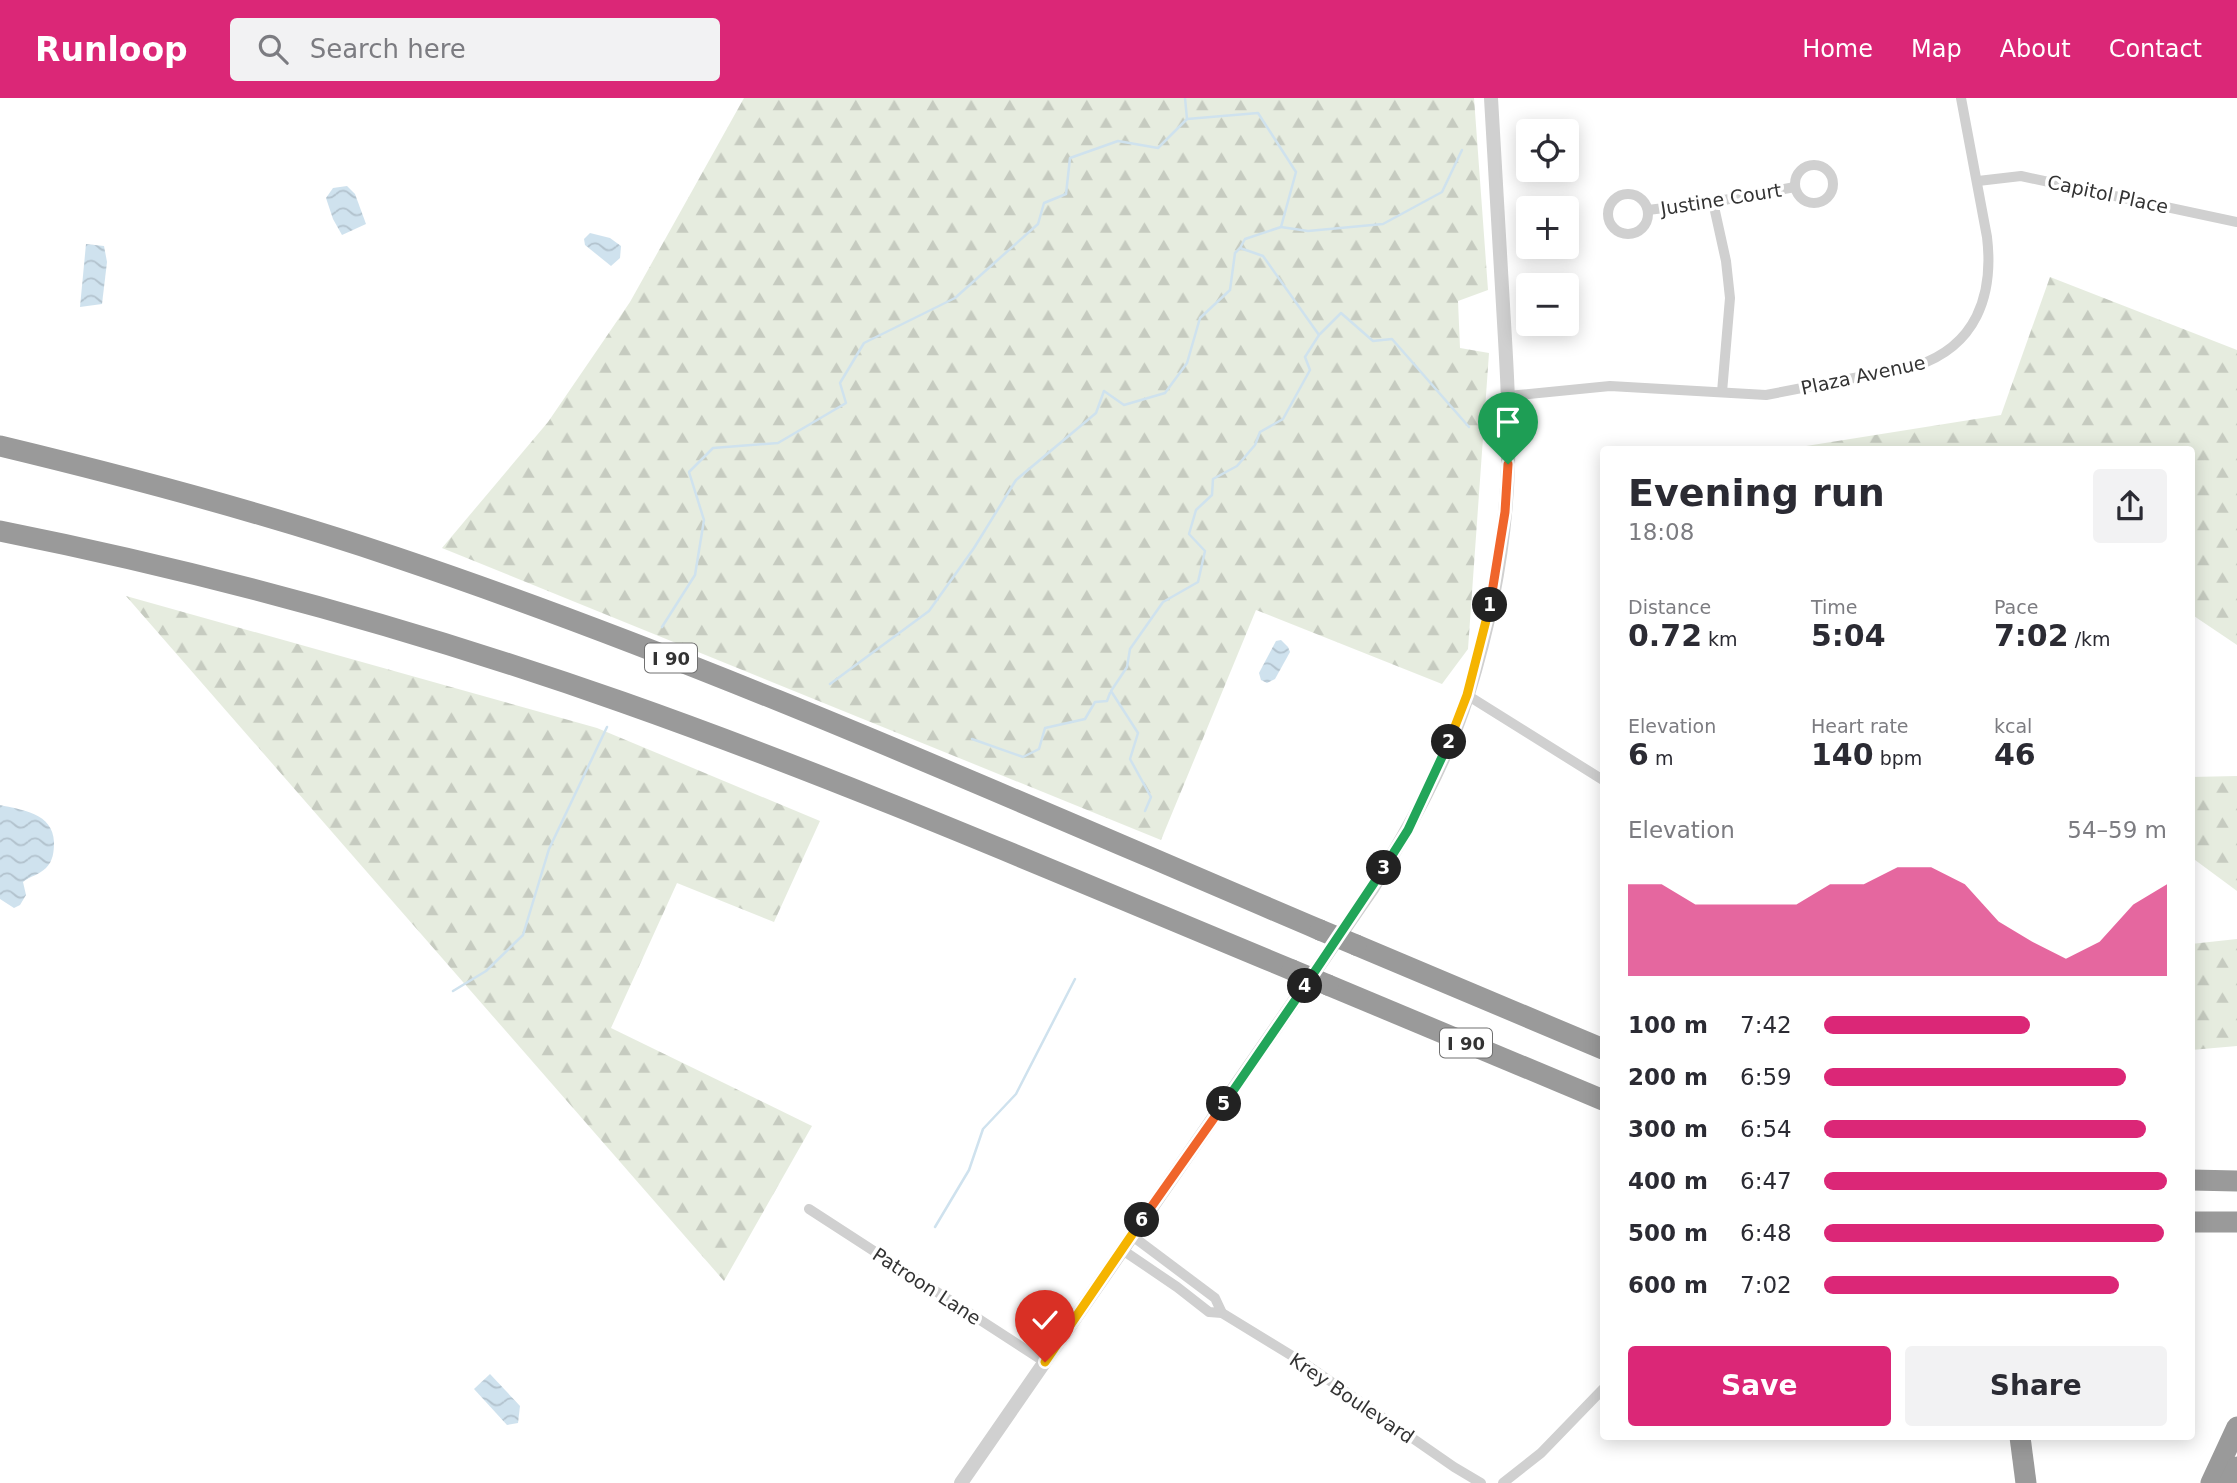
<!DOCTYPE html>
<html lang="en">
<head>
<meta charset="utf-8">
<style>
	body { margin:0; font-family:"DejaVu Sans",sans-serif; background:#f2f2f3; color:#2b2b33; height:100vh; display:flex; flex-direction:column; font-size:26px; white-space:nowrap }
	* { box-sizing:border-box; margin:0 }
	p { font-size:23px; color:#7c7c81 }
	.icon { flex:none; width:38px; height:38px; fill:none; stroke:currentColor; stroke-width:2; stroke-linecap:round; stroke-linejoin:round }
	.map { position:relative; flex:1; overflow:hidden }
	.panel { position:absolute; left:1600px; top:348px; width:595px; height:994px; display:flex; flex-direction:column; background:#fff; border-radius:7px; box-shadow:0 4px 18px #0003 }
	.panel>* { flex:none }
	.buttons { position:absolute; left:1516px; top:21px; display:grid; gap:14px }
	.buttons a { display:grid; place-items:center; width:63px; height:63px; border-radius:7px; background:#fff; box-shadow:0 4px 18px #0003; font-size:35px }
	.pin { position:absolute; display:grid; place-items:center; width:60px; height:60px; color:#fff; margin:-72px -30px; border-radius:50% 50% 50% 0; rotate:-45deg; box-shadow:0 0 7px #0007 }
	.pin .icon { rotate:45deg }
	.km { position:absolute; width:35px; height:35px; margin:-18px; border-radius:50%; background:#222; color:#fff; font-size:19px; line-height:35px; text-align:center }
	.round { display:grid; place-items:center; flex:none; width:74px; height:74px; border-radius:7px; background:#f2f2f3 }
	.overview { display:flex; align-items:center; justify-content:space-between; height:119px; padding:0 28px }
	h1 { font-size:38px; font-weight:800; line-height:52px }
	.stats { display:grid; grid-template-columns:repeat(3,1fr); gap:10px; height:119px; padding:7px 28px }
	.stats div { display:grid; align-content:center }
	.stats b { font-size:30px; font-weight:800 }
	.stats small { font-size:19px; font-weight:400 }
	.stats p { font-size:19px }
	.chart { height:196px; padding:14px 28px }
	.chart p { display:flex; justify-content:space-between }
	.chart svg { width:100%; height:126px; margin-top:7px; fill:#db2777; opacity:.7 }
	.action { display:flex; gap:14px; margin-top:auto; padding:14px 28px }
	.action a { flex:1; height:80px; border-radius:7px; background:#db2777; color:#fff; font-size:28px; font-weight:800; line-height:80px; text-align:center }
	.action a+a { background:#f2f2f3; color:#2b2b33 }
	ul { padding:0 28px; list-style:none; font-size:23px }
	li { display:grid; grid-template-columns:112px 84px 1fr; align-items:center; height:52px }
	li i { height:18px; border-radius:9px; background:#db2777 }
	header { display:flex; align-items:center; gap:42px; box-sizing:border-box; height:98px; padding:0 35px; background:#db2777; color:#fff }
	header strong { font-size:33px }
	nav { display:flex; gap:38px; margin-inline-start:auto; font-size:24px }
	.search { width:490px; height:63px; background:#f2f2f3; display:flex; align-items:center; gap:18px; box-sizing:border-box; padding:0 24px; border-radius:7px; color:#7c7c81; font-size:26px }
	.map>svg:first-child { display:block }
	.forest { fill:url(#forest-firs) }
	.water { fill:url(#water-waves) }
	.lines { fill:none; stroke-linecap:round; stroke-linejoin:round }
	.stream { stroke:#cfe2ee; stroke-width:2.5 }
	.minor { stroke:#d0d0d0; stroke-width:10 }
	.tertiary { stroke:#d0d0d0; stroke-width:14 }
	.motorway { stroke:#9a9a9a; stroke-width:21 }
	.motorway-bridge { stroke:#9a9a9a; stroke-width:21 }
	.split-1-casing { stroke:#fff; stroke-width:14 }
	.split-2-casing { stroke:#fff; stroke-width:14 }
	.split-3-casing { stroke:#fff; stroke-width:14 }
	.split-4-casing { stroke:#fff; stroke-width:14 }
	.split-5-casing { stroke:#fff; stroke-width:14 }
	.split-6-casing { stroke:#fff; stroke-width:14 }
	.split-7-casing { stroke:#fff; stroke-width:14 }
	.split-1 { stroke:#f0652b; stroke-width:9 }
	.split-2 { stroke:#f5b400; stroke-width:9 }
	.split-3 { stroke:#22a559; stroke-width:9 }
	.split-4 { stroke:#22a559; stroke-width:9 }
	.split-5 { stroke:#22a559; stroke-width:9 }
	.split-6 { stroke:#f0652b; stroke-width:9 }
	.split-7 { stroke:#f5b400; stroke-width:9 }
	.labels { text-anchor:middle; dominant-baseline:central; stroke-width:7; stroke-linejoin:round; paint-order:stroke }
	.shield { fill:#fff; stroke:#707070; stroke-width:2 }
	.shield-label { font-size:18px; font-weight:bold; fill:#333 }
	.street-label { font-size:19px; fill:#333; stroke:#fff }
</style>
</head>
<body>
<header>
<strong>Runloop</strong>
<div class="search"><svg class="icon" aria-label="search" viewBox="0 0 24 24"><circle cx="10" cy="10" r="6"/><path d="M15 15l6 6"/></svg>Search here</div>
<nav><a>Home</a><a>Map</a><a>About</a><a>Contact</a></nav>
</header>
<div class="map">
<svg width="2237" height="1385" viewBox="0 0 2237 1385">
	<defs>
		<pattern id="forest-firs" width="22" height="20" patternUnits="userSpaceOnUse" patternTransform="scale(1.75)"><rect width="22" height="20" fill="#e6ecdf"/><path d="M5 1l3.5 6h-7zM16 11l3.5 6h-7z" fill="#c6cbc0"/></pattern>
		<pattern id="water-waves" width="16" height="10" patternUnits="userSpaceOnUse" patternTransform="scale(1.75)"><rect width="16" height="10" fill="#cfe2ee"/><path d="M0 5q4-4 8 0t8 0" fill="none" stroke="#b2c2cd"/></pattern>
	</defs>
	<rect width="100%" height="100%" fill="#fff"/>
	<g class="forest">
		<polygon points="744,0 1474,0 1488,192 1458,203 1460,250 1489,255 1468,551 1442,586 1256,512 1161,742 442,450 548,324 630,204"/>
		<polygon points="2050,179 2237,252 2237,547 2191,516 2191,352 1781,352 2001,317"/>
		<polygon points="126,498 597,630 820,723 774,824 677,785 611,930 812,1028 724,1183"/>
		<polygon points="2237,678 2237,793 2191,759 2191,679"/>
		<polygon points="2237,841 2237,948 2191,952 2191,846"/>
	</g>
	<g class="water">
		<polygon points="347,88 355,96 366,126 342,137 333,121 326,100 333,90"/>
		<polygon points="590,135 610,140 621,148 620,160 611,168 585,147 584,141"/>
		<polygon points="86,146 104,148 107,164 102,206 80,209"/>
		<polygon points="1281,542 1288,549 1290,554 1275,581 1267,585 1261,582 1259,575 1276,543"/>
		<path d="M0,707c22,5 53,8 54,37 0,10 -1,19 -8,26 -7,7 -16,8 -23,14l3,13 -6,10 -6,3 -14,-9z"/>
		<polygon points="490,1276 520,1308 518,1325 507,1327 474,1291"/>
	</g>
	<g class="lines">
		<g class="stream">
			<polyline points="1281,129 1308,133 1383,126 1442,94 1462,52"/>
			<polyline points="1320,236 1341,215 1373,243 1392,241 1469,329"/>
			<polyline points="662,529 695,477 704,422 689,374 713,350 778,345 846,305 840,285 864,245 955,200 1038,126 1044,105 1066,96 1070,60 1118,43 1158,50 1187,21"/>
			<polyline points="830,586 929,513 974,450 1016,382 1096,315 1104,293 1124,307 1165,295 1187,265 1200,220 1230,192 1235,155 1240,150"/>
			<polyline points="972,641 1023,659 1039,651 1045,630 1085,621 1095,604 1107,603 1110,595"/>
			<polyline points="1145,713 1151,699 1130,661 1138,635 1111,593 1127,569 1130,551 1163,504 1198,484 1205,453 1189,436 1196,412 1212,397 1213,381 1237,368 1255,347 1260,334 1283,321 1310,272 1305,259 1319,237 1263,158 1240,150 1245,141 1281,129 1296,74 1258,15 1187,21 1185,0"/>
			<polyline points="453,893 486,873 523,837 549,751 607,629"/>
			<polyline points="935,1129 969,1072 983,1031 1016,996 1075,881"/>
		</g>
		<g class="minor">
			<circle cx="1814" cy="86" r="19"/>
			<polyline points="1978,83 2021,78 2237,124"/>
			<circle cx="1628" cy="116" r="20"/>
			<polyline points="1713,104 1726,163 1730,200 1722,294"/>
			<polyline points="1648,112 1713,104 1795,89"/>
			<path d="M1508,298l102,-10 156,9 150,-29c60,-20 78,-70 71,-129l-26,-139"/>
			<polyline points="1467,597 1603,682"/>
			<polyline points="809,1111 1045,1264"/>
			<polyline points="1131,1137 1215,1200 1222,1215"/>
			<polyline points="1121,1151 1177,1189 1209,1214 1222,1215 1307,1267 1454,1369 1481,1385"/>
			<polyline points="1503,1385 1541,1355 1603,1291"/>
		</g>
		<path class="tertiary" d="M961,1385l411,-594c38,-62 74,-126 96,-195 23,-74 38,-153 40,-230 2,-53 -2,-106 -5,-159 -4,-69 -8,-138 -12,-207"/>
		<g class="motorway">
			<path d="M0,348c133,32 265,67 395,111 315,106 619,243 925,373"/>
			<path d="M0,433c211,42 420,100 622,171 227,80 448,176 670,268"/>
			<polyline points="1356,847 1603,951"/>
			<polyline points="1328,887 1603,1002"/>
			<polyline points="2191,1082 2237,1083"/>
			<polyline points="2191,1124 2237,1124"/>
			<polyline points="2020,1339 2026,1385"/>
			<polyline points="2211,1385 2237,1329"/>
			<polyline points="2229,1385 2237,1369"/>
		</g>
		<g class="motorway-bridge">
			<polyline points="1320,832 1356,847"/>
			<polyline points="1292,872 1328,887"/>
		</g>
	</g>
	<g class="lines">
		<g class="split-1-casing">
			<polyline id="split-1" points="1490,507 1505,414 1508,366"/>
		</g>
		<g class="split-2-casing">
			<polyline id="split-2" points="1449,644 1467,597 1490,507"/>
		</g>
		<g class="split-3-casing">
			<polyline id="split-3" points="1384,770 1408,732 1449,644"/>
		</g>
		<g class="split-4-casing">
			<polyline id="split-4" points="1305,888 1384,770"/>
		</g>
		<g class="split-5-casing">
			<polyline id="split-5" points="1224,1006 1305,888"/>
		</g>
		<g class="split-6-casing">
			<polyline id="split-6" points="1142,1122 1224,1006"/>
		</g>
		<g class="split-7-casing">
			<polyline id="split-7" points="1045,1264 1142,1122"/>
		</g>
		<use href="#split-1" class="split-1"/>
		<use href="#split-2" class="split-2"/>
		<use href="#split-3" class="split-3"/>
		<use href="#split-4" class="split-4"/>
		<use href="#split-5" class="split-5"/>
		<use href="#split-6" class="split-6"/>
		<use href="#split-7" class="split-7"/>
	</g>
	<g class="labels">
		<g class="shield">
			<rect x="645" y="545.5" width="52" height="29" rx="5"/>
			<rect x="1440" y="930.5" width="52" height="29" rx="5"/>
		</g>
		<g class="shield-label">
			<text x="671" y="560">I 90</text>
			<text x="1466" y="945">I 90</text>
		</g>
		<g class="street-label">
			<text transform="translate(2108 96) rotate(12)">Capitol Place</text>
			<text transform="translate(1721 101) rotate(-9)">Justine Court</text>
			<text transform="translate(1863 277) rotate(-12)">Plaza Avenue</text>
			<text transform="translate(927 1188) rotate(33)">Patroon Lane</text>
			<text transform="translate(1352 1300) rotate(34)">Krey Boulevard</text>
		</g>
	</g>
</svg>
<div class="buttons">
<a><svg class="icon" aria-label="locate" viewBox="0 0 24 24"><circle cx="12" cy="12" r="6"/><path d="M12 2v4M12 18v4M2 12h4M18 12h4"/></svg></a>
<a>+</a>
<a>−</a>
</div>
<div class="pin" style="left:1508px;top:366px;background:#1e9e55"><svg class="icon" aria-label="arrive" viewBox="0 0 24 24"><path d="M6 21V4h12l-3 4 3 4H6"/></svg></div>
<div class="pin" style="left:1045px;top:1264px;background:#d93025"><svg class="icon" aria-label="check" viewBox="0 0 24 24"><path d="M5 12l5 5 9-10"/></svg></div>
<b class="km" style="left:1490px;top:507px">1</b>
<b class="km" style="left:1449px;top:644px">2</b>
<b class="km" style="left:1384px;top:770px">3</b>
<b class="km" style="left:1305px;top:888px">4</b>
<b class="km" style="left:1224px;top:1006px">5</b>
<b class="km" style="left:1142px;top:1122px">6</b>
<section class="panel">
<div class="overview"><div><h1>Evening run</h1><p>18:08</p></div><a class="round"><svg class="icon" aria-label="share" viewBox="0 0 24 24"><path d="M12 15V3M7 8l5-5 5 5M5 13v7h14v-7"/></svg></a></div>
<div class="stats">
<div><p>Distance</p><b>0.72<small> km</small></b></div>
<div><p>Time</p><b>5:04</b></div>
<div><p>Pace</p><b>7:02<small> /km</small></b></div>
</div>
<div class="stats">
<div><p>Elevation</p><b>6<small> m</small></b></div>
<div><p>Heart rate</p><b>140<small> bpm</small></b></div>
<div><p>kcal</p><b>46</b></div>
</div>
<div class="chart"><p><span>Elevation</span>54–59 m</p>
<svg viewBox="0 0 160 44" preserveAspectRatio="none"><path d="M0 44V12L10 12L20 19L30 19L40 19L50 19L60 12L70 12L80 6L90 6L100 12L110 25L120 32L130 38L140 32L150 19L160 12V44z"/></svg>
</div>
<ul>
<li><b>100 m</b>7:42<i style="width:60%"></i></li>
<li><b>200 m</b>6:59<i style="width:88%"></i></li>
<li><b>300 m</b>6:54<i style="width:94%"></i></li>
<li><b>400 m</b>6:47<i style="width:100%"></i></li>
<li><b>500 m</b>6:48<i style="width:99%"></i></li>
<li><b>600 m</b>7:02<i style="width:86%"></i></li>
</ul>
<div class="action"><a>Save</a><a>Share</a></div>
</section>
</div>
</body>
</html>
